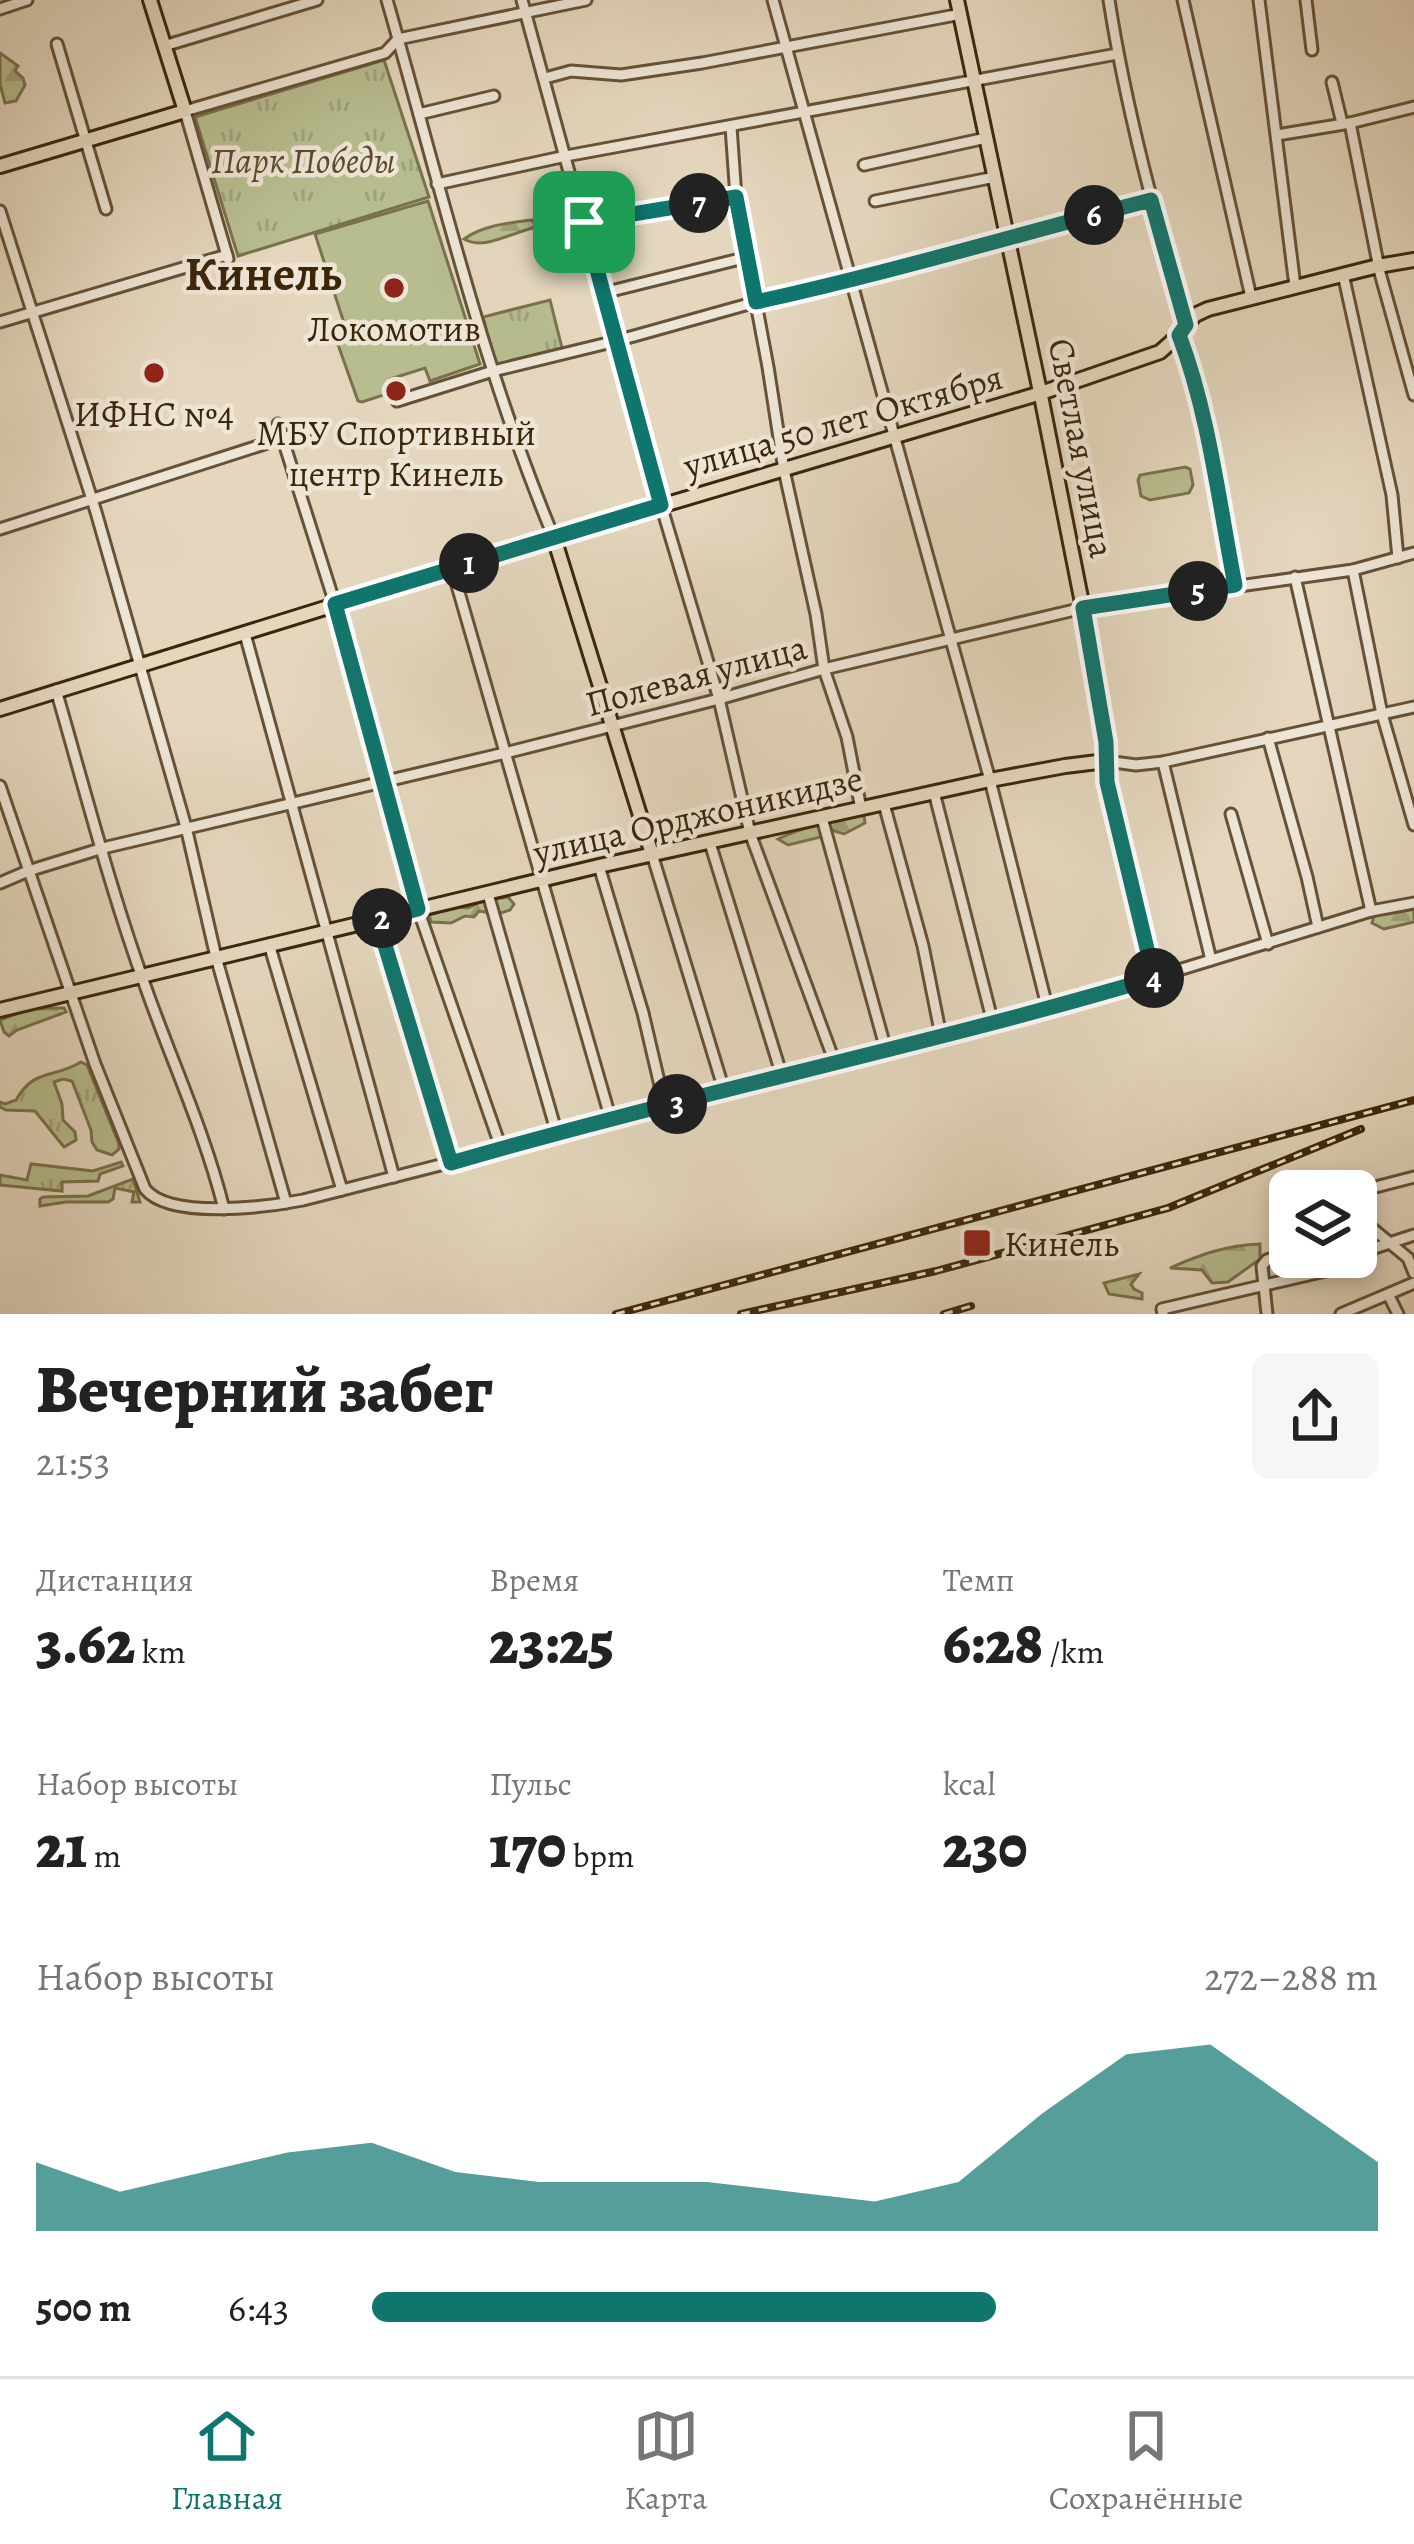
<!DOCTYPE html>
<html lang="ru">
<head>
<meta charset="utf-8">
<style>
	body { margin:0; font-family:Alegreya,serif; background:#f6f6f6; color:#222; height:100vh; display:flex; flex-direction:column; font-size:45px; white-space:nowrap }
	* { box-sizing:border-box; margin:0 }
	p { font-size:39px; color:#767676 }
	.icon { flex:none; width:66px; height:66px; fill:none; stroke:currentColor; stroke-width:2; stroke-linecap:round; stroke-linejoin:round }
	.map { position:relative; height:1314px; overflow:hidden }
	.details { display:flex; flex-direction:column; background:#fff; flex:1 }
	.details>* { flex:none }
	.fabs { position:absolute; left:1269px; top:1170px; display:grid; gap:24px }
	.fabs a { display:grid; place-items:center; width:108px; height:108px; border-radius:18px; background:#fff; box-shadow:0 6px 18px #0003; font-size:60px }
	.pin { position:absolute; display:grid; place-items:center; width:102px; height:102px; color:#fff; margin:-51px; border-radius:24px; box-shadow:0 6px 18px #0006 }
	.km { position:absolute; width:60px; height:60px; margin:-30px; border-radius:50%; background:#222; color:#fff; font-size:33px; line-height:60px; text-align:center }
	.round { display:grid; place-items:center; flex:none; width:126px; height:126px; border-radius:18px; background:#f6f6f6 }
	.head { display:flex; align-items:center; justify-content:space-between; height:204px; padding:0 36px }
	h1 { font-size:66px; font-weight:800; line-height:90px }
	.stats { display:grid; grid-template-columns:repeat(3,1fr); gap:18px; height:204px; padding:12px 36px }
	.stats div { display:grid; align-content:center }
	.stats b { font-size:60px; font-weight:800 }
	.stats small { font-size:33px; font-weight:400 }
	.stats p { font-size:33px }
	.chart { height:336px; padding:24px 36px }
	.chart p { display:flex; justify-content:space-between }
	.chart svg { width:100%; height:216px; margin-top:12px; fill:#0f766e; opacity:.7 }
	ul { padding:0 36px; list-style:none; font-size:39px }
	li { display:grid; grid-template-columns:192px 144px 1fr; align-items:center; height:90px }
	li i { height:30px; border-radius:15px; background:#0f766e }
	.dock { display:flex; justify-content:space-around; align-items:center; height:168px; border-top:3px solid #e0e0e0; background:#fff; font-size:33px; color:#767676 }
	.dock a { display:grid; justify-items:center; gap:6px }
	.dock .on { color:#0f766e }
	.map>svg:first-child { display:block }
	.grass { fill:url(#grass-tufts); stroke:#7a724c; stroke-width:3 }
	.forest { fill:url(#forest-firs); stroke:#7a724c; stroke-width:3 }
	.garden { fill:#b7bd8f; stroke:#7a724c; stroke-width:3 }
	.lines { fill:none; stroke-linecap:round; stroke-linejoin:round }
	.minor-casing { stroke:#665237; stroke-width:15 }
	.major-casing { stroke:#3c260a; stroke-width:18 }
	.minor { stroke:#ede5d5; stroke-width:9 }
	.major { stroke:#e4d7be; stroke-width:12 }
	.rail-casing { stroke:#3c260a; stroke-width:8 }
	.rail { stroke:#ede5d5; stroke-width:3; stroke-dasharray:9; stroke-linecap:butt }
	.route-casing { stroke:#fff; stroke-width:24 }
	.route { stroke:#0f766e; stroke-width:15 }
	.poi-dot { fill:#8f2418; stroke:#ede5d5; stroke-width:4.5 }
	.labels { text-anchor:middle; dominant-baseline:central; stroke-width:9; stroke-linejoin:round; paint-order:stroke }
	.park-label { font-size:36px; font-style:italic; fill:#5b4c2b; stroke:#ede5d5 }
	.poi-label { font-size:36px; fill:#3c260a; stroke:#ede5d5 }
	.street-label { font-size:36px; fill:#3c260a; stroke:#ede5d5 }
	.district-label { font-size:48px; font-weight:bold; fill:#3c260a; stroke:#ede5d5 }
</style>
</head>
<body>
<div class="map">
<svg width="1414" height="1314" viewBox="0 0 1414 1314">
	<defs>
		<pattern id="grass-tufts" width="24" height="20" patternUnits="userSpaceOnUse" patternTransform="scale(3)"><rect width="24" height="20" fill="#b7bd8f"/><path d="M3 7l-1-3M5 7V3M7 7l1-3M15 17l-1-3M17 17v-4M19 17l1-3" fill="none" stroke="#9ea27a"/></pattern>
		<pattern id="forest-firs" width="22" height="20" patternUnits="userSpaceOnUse" patternTransform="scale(3)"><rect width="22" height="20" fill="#b7bd8f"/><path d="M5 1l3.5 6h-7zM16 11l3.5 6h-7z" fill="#9ea27a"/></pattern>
	</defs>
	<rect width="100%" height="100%" fill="#e4d7be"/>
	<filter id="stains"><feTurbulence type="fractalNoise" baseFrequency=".00167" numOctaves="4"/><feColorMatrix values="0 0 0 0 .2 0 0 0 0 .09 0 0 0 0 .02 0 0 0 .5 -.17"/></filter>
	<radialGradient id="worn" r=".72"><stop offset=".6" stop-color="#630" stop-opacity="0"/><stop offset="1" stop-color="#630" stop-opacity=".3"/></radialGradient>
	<g class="grass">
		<polygon points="384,60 429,197 238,256 195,117"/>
		<polygon points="550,300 562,348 495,365 483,317"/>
		<path d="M81,1062l6,3 32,79v5l-7,6 -15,-5 -5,-8 -1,-12 -19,-49 -9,-2 -9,3 8,22 1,16 12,12 1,8 -12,7 -29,-36 -29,-1 -6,-3v-5l5,2 11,-4c18,-32 37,-21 65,-38z"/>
		<polygon points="121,1162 123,1166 100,1174 98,1181 62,1182 62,1191 0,1185 0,1175 27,1180 31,1164 93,1171"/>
		<polygon points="133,1179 140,1202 132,1202 134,1192 115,1188 113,1199 108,1202 66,1202 40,1206 40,1199 43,1197 88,1196"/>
	</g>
	<g class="forest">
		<polygon points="0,53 18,66 15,71 23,78 25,85 16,101 5,103 0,84"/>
		<path d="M532,220l3,4 -2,4c-20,4 -50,23 -69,11 19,-14 45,-16 68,-19z"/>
		<path d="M854,814l10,2 1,7 -21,11 -16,-5 -7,8 -33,8 -10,-6c24,-12 50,-17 76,-25z"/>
		<polygon points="508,897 514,904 510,910 498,914 479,911 474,917 465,916 451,923 431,922 429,915 454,907 468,908 482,901"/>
		<polygon points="1414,905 1414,922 1384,929 1372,923 1374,916"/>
		<polygon points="32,1008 64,1008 66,1012 17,1030 9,1036 4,1032 0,1020"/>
		<path d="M1260,1244v15l-32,23 -16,1 -10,-13 -32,-2c29,-13 57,-23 90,-24z"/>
		<polygon points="1139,1274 1131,1284 1134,1289 1142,1293 1142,1299 1109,1294 1104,1283"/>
	</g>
	<g class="garden">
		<polygon points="428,201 480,364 430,381 425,368 390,379 393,392 362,402 358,401 336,339 348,335 315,234"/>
		<polygon points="1185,467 1190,469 1193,485 1189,493 1150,500 1141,496 1138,480 1140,475"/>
	</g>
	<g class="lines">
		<g class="minor-casing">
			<g id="minor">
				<path d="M387,0c52,180 94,364 167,538"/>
				<polyline points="522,0 650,468 719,699 750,833 835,1063"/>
				<polyline points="773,0 990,780 1048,1010"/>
				<path d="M1109,0c17,110 47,218 77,325"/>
				<polyline points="1183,0 1251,297"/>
				<polyline points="1259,0 1295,286"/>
				<polyline points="1306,0 1312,50"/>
				<polyline points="0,9 27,0"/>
				<polyline points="57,44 106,209"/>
				<polyline points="164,46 317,0"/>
				<polyline points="545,78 571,71 621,75 702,63 961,14"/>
				<polyline points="1332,82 1342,123"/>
				<polyline points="419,114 494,96"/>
				<polyline points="1350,123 1380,273 1414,395"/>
				<polyline points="731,127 736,197 768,367 784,470 816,614 824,669 847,737 861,809"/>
				<polyline points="1277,135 1350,123 1414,107"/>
				<polyline points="864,165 986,138"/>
				<polyline points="437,184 566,156 1117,54"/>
				<polyline points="875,201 995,177"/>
				<polyline points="0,211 96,512 186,827 216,957 286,1203"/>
				<polyline points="584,222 736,197"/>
				<polyline points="228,259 185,111 385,53 398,39 586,0"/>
				<polyline points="1343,274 1392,495 1398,558"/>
				<polyline points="603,293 748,257"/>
				<polyline points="0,322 227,255"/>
				<path d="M1179,335c30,79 40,167 56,250"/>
				<polyline points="397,401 493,371 616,341 756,302 852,281 1009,236 1151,200"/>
				<polyline points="278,424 335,604 418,909 501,1148"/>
				<polyline points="0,529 311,429"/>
				<polyline points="452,568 611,1120"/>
				<polyline points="1353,570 1382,714 1414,825"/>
				<polyline points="1295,577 1371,911"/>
				<polyline points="245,634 394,1177"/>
				<path d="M56,690c29,100 55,203 91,301 26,73 58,142 77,218"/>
				<polyline points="1268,738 1307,877 1318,927"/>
				<polyline points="1163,762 1211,960"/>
				<path d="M0,786l95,278 50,125c25,31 122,18 158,11l745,-190 323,-99 43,-8"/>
				<polyline points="934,792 993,1023"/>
				<polyline points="884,804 923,946 941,1036"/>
				<polyline points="1231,814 1268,944"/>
				<polyline points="822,818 886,1050"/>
				<polyline points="710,843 782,1076"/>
				<polyline points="652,854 724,1090"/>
				<polyline points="599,866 643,1013 665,1107"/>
				<polyline points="0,883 28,871 103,848 505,753 719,699 824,669 1083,608 1353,570 1414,553"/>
				<polyline points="488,894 557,1134"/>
				<polyline points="377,919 451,1163"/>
				<polyline points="269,944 342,1190"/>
				<polyline points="1154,978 1107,782 1106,761 1136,765 1163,762 1414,707"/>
				<polyline points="1356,1192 1414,1177"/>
				<polyline points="1356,1215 1408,1258 1414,1273"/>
				<polyline points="1356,1254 1414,1235"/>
				<polyline points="1389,1296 1398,1314"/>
				<polyline points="1163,1314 1162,1309 1334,1269 1351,1257"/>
				<polyline points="1267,1314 1262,1266 1267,1260 1283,1255"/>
				<polyline points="1341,1314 1414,1283"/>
			</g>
		</g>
		<g class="major-casing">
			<g id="major">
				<polyline points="0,166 185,111 150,0"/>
				<polyline points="554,538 652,854"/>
				<polyline points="0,709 502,553 1041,393 1160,352 1179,335 1195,315 1208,309 1378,266 1414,260"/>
				<polyline points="0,1010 599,866 990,780 1065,766 1106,761 1106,743 1083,608 1042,401 957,0"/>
			</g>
		</g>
		<use href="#minor" class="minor"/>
		<use href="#major" class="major"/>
		<g class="rail-casing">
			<g id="rail">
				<polyline points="616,1314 1414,1100"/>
				<polyline points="741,1314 936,1271 1168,1208 1361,1129"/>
				<polyline points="944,1314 971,1306"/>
			</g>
		</g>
		<use href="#rail" class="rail"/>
	</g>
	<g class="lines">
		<g class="route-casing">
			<path id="route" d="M736,197l20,105c133,-29 263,-68 395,-102l35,125 -7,10c30,79 40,168 56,250l-152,23 23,134 1,40 47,196c-232,69 -470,117 -703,185l-74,-244 41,-10 -83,-305 326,-99 -77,-283z"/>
		</g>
		<use href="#route" class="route"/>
	</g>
	<g class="poi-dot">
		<circle cx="394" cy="288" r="12"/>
		<circle cx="154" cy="373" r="12"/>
		<circle cx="396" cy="391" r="12"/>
		<rect x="962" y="1228" width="30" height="30" rx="6"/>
	</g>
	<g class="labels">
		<g class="park-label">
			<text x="303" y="160">Парк Победы</text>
		</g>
		<g class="poi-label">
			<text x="394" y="328">Локомотив</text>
			<text x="154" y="413">ИФНС №4</text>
			<text x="396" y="432">МБУ Спортивный<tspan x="396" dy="41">центр Кинель</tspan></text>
			<text x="1004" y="1243" text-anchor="start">Кинель</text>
		</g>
		<g class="street-label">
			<text transform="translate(843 421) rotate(-16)">улица 50 лет Октября</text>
			<text transform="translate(1082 448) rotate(79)">Светлая улица</text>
			<text transform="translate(696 675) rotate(-15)">Полевая улица</text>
			<text transform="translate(698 815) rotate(-13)">улица Орджоникидзе</text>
		</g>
		<g class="district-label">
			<text x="263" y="274">Кинель</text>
		</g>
	</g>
	<rect width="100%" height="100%" filter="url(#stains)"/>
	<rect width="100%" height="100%" fill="url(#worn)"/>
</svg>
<div class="fabs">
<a><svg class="icon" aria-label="layers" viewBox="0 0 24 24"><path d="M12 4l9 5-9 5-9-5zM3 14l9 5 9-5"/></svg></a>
</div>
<div class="pin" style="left:584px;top:222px;background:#1e9e55"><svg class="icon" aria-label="arrive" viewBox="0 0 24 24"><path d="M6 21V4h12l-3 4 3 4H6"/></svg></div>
<b class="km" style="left:469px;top:563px">1</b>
<b class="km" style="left:382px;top:918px">2</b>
<b class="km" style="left:677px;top:1104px">3</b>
<b class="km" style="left:1154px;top:978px">4</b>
<b class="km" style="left:1198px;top:591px">5</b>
<b class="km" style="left:1094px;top:215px">6</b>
<b class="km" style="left:699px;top:203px">7</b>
</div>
<section class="details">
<div class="head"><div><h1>Вечерний забег</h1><p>21:53</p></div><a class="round"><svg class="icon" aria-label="share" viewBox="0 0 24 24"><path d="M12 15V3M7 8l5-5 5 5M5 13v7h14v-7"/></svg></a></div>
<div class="stats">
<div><p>Дистанция</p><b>3.62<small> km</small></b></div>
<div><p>Время</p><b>23:25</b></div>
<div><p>Темп</p><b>6:28<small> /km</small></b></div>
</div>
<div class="stats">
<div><p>Набор высоты</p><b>21<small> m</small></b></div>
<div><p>Пульс</p><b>170<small> bpm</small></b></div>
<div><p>kcal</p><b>230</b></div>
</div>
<div class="chart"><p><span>Набор высоты</span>272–288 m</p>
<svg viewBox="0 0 160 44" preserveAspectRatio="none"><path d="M0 44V30L10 36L20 32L30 28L40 26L50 32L60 34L70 34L80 34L90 36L100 38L110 34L120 20L130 8L140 6L150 18L160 30V44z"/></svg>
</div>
<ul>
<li><b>500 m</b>6:43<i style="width:62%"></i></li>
</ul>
</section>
<nav class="dock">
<a class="on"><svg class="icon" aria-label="home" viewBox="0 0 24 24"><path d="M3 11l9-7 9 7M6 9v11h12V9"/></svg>Главная</a>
<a><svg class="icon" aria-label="map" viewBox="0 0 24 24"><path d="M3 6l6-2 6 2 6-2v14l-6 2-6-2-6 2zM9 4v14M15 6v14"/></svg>Карта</a>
<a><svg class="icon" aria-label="saved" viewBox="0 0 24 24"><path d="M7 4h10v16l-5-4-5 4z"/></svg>Сохранённые</a>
</nav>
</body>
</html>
